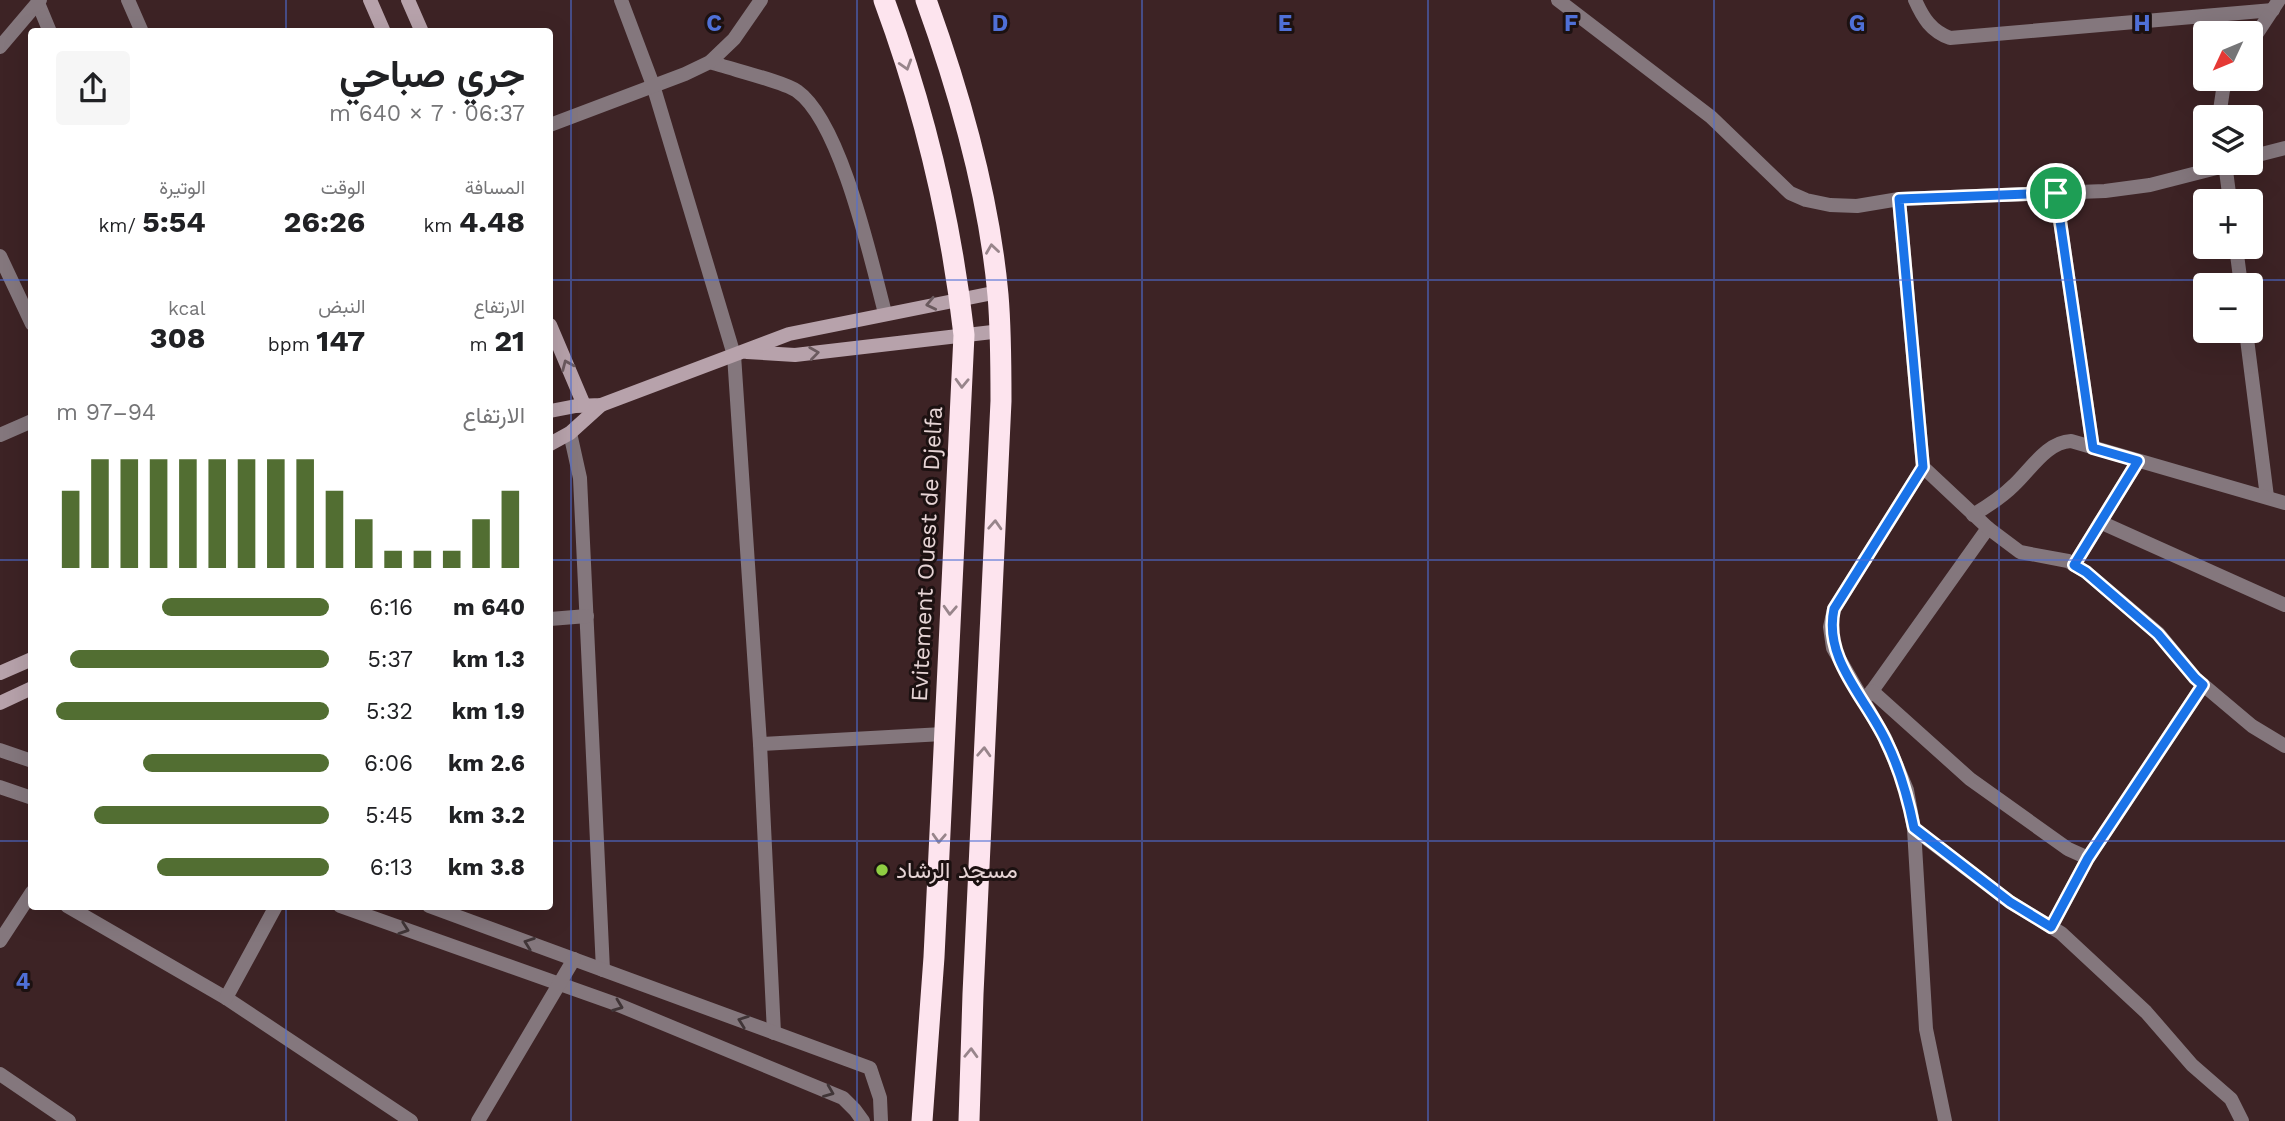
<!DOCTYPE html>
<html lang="ar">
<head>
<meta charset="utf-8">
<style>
	body { margin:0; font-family:"Work Sans",Vazirmatn,sans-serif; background:#f6f6f6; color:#202124; direction:rtl; height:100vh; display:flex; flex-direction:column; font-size:26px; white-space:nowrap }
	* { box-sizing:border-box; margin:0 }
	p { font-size:23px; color:#757577 }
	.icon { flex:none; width:38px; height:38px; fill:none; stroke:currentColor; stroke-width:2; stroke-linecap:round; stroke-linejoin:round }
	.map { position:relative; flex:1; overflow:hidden; direction:ltr }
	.details { position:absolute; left:28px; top:28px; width:525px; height:882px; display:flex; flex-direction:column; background:#fff; border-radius:7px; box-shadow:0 7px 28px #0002; direction:rtl }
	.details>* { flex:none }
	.needle { width:46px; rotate:226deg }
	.tools { position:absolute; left:2193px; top:21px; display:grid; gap:14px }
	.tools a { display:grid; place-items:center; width:70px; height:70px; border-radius:7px; background:#fff; box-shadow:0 7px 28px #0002; font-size:35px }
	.pin { position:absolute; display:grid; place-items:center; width:60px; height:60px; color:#fff; margin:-30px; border:4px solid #fff; border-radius:50%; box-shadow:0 2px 7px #0007 }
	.round { display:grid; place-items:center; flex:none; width:74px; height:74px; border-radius:7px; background:#f6f6f6 }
	.headline { display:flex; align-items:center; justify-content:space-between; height:119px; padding:0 28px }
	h1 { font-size:38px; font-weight:700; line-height:52px }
	.metrics { display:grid; grid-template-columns:repeat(3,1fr); gap:10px; height:119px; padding:7px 28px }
	.metrics div { display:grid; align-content:center }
	.metrics b { font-size:30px; font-weight:700 }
	.metrics small { font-size:19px; font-weight:400 }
	.metrics p { font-size:19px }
	.chart { height:196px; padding:14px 28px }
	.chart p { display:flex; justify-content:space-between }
	.chart svg { width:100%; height:126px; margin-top:7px; stroke:#526e32; stroke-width:6 }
	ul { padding:0 28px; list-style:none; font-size:23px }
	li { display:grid; grid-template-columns:112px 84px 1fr; align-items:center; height:52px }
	li i { height:18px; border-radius:9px; background:#526e32 }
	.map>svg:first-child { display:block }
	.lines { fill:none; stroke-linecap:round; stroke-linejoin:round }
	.street { stroke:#84777d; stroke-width:14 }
	.secondary { stroke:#b7a2ab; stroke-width:14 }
	.highway { stroke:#fde4ee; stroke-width:21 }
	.oneway { stroke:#98858b }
	.oneway2 { stroke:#6a5a5e }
	.oneway3 { stroke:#403537 }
	.route-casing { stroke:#fff; stroke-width:14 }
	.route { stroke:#1a73e8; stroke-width:9 }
	.grid { fill:none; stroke:#4f70d7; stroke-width:2; stroke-opacity:0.55 }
	.poi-dot { fill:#8fcd42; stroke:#1c1111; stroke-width:2.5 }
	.labels { text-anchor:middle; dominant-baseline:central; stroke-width:6; stroke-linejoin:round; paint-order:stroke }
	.street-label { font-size:23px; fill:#e6d4d5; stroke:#1c1111 }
	.poi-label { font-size:23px; fill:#e6d4d5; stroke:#1c1111; text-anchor:start }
	.grid-label { font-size:23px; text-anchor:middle; font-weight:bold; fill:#4f70d7; stroke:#1c1111; stroke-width:6; stroke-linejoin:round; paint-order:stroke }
</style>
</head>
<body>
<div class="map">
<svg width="2285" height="1121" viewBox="0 0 2285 1121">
	<rect width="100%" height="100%" fill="#3d2325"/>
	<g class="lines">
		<g class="street">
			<polyline points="128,0 142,32"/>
			<polyline points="621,0 653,85 734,355 760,744 774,1033"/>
			<polyline points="1558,0 1711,117 1790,193 1806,200 1830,205 1857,206 1899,199 2105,191 2150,185 2236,163"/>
			<path d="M1915,0c8,18 16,31 35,38l323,-28"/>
			<polyline points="38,3 50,32"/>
			<polyline points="2250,44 2279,0"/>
			<polyline points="0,47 40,0"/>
			<path d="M710,62c20,7 72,19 87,29 44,31 74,169 88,222"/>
			<polyline points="2219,117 2223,90 2228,79"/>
			<polyline points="550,125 685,74 710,62 734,39 761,0"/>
			<polyline points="2250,157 2285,148"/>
			<polyline points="2225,163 2230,201"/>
			<polyline points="2056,193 2093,448"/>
			<polyline points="1899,199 1923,467"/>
			<polyline points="2236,247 2241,285"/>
			<polyline points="0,256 32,324"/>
			<polyline points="2246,331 2267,497"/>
			<polyline points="570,433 580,478 603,970"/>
			<polyline points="0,435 32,421"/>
			<path d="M1973,515c15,-9 29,-18 41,-30 17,-16 33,-43 57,-44l214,62"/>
			<polyline points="2100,522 2285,605"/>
			<polyline points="2074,565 2138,461"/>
			<polyline points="550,619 587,616"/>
			<polyline points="1872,691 1988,528"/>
			<polyline points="1863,701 1872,691 1970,779 2068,849 2088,858 2051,927 2061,933 2146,1012 2192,1065 2231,1099 2242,1121"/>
			<polyline points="760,744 943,734"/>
			<polyline points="0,750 32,761"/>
			<polyline points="0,787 32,798"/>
			<polyline points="1914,829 2010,902 2051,927"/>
			<polyline points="2088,858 2203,685"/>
			<polyline points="67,906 226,998 411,1121"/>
			<polyline points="340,906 616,1004 843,1098 855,1110 863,1121"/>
			<polyline points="429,906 870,1068 880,1098 881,1121"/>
			<polyline points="0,941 32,892"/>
			<polyline points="226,998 276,906"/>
			<polyline points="0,1074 69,1121"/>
			<polyline points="478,1121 574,959"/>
			<polyline points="1945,1121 1926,1029 1914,829 1907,790 1885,738 1833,648 1830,627 1834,609 1923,467 1988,528 2020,552 2068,561 2086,572 2158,633 2195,678 2252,726 2285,746"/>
		</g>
		<g class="secondary">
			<polyline points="370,0 384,32"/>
			<polyline points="408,0 422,32"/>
			<polyline points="550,325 584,405"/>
			<polyline points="747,352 795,355 1001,331"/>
			<polyline points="550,411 576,406 601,405 789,334 998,292"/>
			<polyline points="550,444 570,433 601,405"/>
			<polyline points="0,673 32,659"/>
			<polyline points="0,703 32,688"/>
		</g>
		<g class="highway">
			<path d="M884,0c40,108 67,220 80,335l-30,622 -12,164"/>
			<path d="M926,0c34,94 63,195 72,295 3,35 3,71 3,106l-28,593 -4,127"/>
		</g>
	</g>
	<defs><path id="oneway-chevron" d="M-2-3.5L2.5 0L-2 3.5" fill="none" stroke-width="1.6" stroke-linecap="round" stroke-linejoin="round" transform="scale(1.75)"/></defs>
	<g class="oneway">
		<use href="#oneway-chevron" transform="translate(906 65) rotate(73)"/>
		<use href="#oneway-chevron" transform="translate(992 249) rotate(-98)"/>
		<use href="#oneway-chevron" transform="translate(962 383) rotate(92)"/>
		<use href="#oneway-chevron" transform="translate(995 525) rotate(-87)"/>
		<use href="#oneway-chevron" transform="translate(950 610) rotate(93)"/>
		<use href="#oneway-chevron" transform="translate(984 752) rotate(-87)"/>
		<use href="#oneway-chevron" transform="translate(939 838) rotate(93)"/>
		<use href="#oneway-chevron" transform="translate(971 1053) rotate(-88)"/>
	</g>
	<g class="oneway2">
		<use href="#oneway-chevron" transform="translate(931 304) rotate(168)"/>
		<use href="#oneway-chevron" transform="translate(814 353) rotate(-8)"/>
		<use href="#oneway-chevron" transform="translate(567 365) rotate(-113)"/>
	</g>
	<g class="oneway3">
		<use href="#oneway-chevron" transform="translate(404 929) rotate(19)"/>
		<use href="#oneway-chevron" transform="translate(529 943) rotate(-160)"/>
		<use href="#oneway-chevron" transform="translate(618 1006) rotate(21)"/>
		<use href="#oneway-chevron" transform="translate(743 1021) rotate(-160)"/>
		<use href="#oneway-chevron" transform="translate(829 1092) rotate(22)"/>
	</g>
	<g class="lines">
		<g class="route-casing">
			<path id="route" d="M2056,193l37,255 45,13 -64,104 12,7 72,62 37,44 8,7 -115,173 -37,69 -41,-25 -96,-74c-6,-30 -14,-59 -28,-87 -20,-43 -63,-82 -52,-132l89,-142 -24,-268z"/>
		</g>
		<use href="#route" class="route"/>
	</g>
	<path class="grid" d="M286,0v32M571,0v1121M857,0v1121M1142,0v1121M1428,0v1121M1714,0v1121M1999,0v1121M0,280h32M550,280h1735M0,560h32M550,560h1735M0,841h32M550,841h1735M286,906v215"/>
	<circle class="poi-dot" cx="882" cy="870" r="7"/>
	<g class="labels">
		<g class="street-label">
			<text transform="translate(927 554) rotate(-87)">Evitement Ouest de Djelfa</text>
		</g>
		<g class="poi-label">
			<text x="896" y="870">مسجد الرشاد</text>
		</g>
	</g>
	<g class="grid-label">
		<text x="714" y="31">C</text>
		<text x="1000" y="31">D</text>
		<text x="1285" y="31">E</text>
		<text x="1571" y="31">F</text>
		<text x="1857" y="31">G</text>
		<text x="2142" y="31">H</text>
		<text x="23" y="989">4</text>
	</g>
</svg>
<div class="tools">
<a><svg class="needle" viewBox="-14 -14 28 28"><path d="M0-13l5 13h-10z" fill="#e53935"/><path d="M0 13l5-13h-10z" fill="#757577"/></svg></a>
<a><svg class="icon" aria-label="layers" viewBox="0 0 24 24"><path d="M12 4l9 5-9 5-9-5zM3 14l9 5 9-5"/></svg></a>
<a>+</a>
<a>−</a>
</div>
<div class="pin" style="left:2056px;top:193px;background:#1e9e55"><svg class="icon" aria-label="arrive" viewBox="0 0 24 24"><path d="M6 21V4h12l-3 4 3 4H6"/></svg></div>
<section class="details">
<div class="headline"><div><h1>جري صباحي</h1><p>06:37 · 7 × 640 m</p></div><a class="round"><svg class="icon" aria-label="share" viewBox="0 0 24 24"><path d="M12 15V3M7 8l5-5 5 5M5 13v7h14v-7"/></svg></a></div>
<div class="metrics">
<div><p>المسافة</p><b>4.48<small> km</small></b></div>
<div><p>الوقت</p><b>26:26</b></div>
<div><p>الوتيرة</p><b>5:54<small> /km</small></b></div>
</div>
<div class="metrics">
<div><p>الارتفاع</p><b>21<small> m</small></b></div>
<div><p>النبض</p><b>147<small> bpm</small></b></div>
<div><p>kcal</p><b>308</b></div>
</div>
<div class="chart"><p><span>الارتفاع</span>94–97 m</p>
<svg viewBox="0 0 160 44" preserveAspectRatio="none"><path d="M5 44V17M15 44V6M25 44V6M35 44V6M45 44V6M55 44V6M65 44V6M75 44V6M85 44V6M95 44V17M105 44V27M115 44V38M125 44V38M135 44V38M145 44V27M155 44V17"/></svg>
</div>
<ul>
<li><b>640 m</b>6:16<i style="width:61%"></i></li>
<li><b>1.3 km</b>5:37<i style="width:95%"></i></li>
<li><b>1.9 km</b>5:32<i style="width:100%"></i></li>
<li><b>2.6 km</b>6:06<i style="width:68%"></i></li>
<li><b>3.2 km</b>5:45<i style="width:86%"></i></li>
<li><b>3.8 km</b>6:13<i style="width:63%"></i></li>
</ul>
</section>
</div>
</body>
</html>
